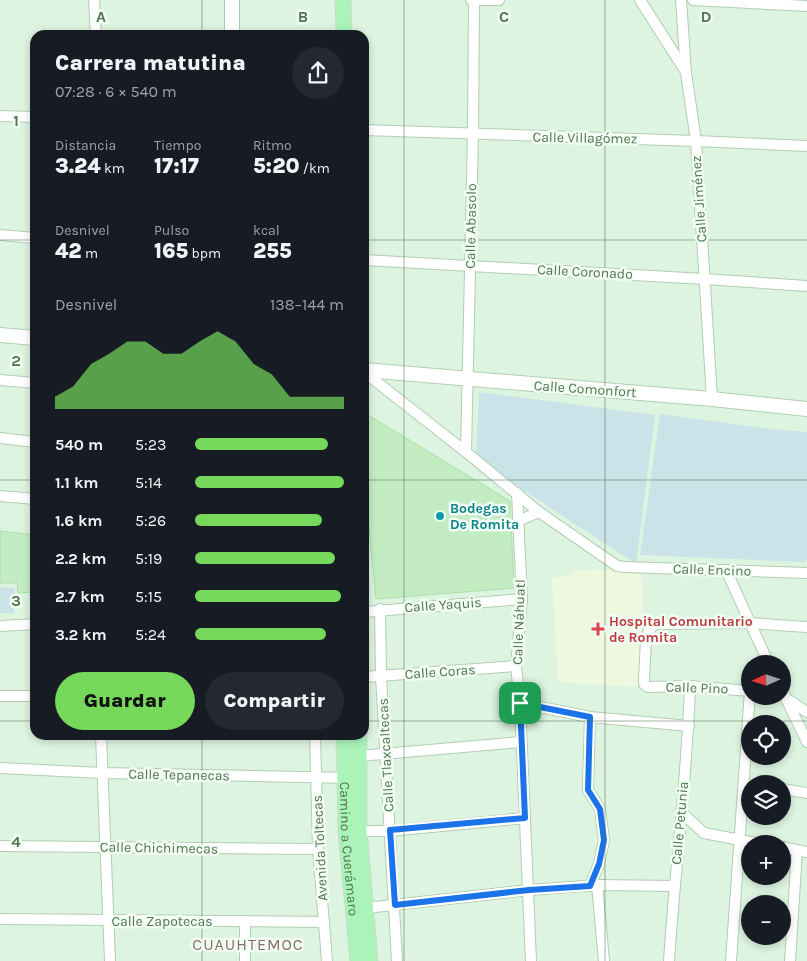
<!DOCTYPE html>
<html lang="es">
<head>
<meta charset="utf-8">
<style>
	body { margin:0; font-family:Karla,sans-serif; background:#242831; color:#f1f3f6; height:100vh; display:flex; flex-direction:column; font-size:19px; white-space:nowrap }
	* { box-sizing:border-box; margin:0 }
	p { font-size:16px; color:#9ea1a6 }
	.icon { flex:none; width:28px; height:28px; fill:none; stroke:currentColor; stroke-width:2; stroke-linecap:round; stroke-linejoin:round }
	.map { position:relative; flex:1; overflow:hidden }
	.side { position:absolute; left:30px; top:30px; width:339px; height:710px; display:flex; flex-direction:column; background:#171b24; border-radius:15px; box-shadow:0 2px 8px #0003 }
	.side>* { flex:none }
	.needle { width:32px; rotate:267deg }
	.fabs { position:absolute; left:741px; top:655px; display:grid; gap:10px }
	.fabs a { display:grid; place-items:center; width:50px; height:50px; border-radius:50%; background:#171b24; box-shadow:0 2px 8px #0003; font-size:25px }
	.pin { position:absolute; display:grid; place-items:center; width:42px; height:42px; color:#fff; margin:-21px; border-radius:10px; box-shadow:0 2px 8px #0006 }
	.round { display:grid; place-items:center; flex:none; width:52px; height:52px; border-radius:26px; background:#242831 }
	.head { display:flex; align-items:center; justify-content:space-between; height:85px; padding:0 25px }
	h1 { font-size:22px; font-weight:800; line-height:38px }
	.metrics { display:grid; grid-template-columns:repeat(3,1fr); gap:8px; height:85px; padding:5px 25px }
	.metrics div { display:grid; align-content:center }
	.metrics b { font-size:21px; font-weight:800 }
	.metrics small { font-size:14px; font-weight:400 }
	.metrics p { font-size:14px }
	.chart { height:140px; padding:10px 25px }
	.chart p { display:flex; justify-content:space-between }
	.chart svg { width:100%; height:90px; margin-top:5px; fill:#76d95c; opacity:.7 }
	.cta { display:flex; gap:10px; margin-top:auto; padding:10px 25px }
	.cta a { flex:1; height:58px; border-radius:30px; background:#76d95c; color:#111; font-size:20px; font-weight:800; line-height:58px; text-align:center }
	.cta a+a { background:#242831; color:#f1f3f6 }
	ul { padding:0 25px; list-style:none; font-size:16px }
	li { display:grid; grid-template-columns:80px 60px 1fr; align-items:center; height:38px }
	li i { height:12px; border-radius:6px; background:#76d95c }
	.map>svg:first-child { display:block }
	.residential { fill:#ddf4e0; fill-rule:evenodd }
	.medical { fill:#edf8df }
	.green { fill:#cae3e8 }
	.building { fill:#c4ecc3; stroke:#aadfa7 }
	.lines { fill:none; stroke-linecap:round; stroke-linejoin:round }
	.street-casing { stroke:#b2cdb2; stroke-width:12 }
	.secondary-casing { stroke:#b0cfb0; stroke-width:16 }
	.primary-casing { stroke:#cfd8ce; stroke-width:17 }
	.street { stroke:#fff; stroke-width:10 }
	.secondary { stroke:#fff; stroke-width:14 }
	.primary { stroke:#aaf3b9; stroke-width:15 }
	.route-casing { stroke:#fff; stroke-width:10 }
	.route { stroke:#1a73e8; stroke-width:6 }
	.grid { fill:none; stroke:#537450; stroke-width:1; stroke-opacity:0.55 }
	.culture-dot { fill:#0f9aa8; stroke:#f2fef4; stroke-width:2 }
	.health-dot { fill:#e0444e; stroke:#f2fef4; stroke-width:2 }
	.labels { text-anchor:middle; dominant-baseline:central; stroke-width:5; stroke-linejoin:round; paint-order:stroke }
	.street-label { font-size:14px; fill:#537450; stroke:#f2fef4 }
	.culture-label { font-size:14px; font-weight:bold; fill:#0d838f; stroke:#f2fef4; text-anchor:start }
	.health-label { font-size:14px; font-weight:bold; fill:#be3a42; stroke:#f2fef4; text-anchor:start }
	.quarter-label { font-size:16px; letter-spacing:1px; fill:#896d64; stroke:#f2fef4 }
	.grid-label { font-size:16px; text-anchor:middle; font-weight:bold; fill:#537450; stroke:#f2fef4; stroke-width:5; stroke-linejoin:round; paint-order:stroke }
</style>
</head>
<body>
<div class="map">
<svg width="807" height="961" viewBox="0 0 807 961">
	<rect width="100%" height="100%" fill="#ebfbee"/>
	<path class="residential" d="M0,0h807v961h-807zM35,35h329v700h-329zM750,664h32v32h-32zM750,724h32v32h-32zM750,784h32v32h-32zM750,844h32v32h-32zM750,904h32v32h-32z"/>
	<polygon class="medical" points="602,569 603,571 614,570 642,575 644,623 640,635 638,687 558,682 552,578 571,575 572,571"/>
	<g class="green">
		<polygon points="479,392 655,415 636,564 476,459"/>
		<polygon points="660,414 770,429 807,432 807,559 805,562 640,555"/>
		<polygon points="0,587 15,588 14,613 0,613"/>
	</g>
	<g class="building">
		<polygon points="368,415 510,501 514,588 376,599 369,530"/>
		<polygon points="0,531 35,535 35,592 18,593 17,583 0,583"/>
	</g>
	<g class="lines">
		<g class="street-casing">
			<g id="street">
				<polyline points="94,0 96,35"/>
				<polyline points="471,0 499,0"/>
				<polyline points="640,0 686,72"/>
				<polyline points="681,0 686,73 696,141 712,399"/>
				<polyline points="693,0 807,6"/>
				<polyline points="0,116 35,117"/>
				<polyline points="364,130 696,141 807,146"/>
				<polyline points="0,235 35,238"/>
				<polyline points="364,260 705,279 807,286"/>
				<polyline points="364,372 466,452 539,512 617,566 625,567 807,573"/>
				<polyline points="0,380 35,383"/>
				<polyline points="0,438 35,442"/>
				<polyline points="466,452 473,135 474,0"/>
				<polyline points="517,493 522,599 516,666 520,703 531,961"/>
				<polyline points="0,496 35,499"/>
				<polyline points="518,521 539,512"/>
				<polyline points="726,570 769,664"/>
				<polyline points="380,609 381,677 397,961"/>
				<polyline points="364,612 522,599"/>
				<polyline points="0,626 35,624"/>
				<polyline points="364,677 516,666"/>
				<polyline points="782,690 807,742"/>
				<polyline points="750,691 690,686 648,687 644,684 644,679 646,639 649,630 655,624 749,623 807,627"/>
				<polyline points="0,696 35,696"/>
				<polyline points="787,699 807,712"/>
				<polyline points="520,703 590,717 689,726"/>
				<polyline points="590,717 588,790 600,809 604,840 599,864 590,886"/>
				<polyline points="101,735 110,961"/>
				<polyline points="315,735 318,849 327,961"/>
				<polyline points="359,756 521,742"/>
				<polyline points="0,768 102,773 351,778"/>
				<polyline points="782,789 807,793"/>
				<polyline points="681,812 704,833 761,844"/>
				<polyline points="354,831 390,831 525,818"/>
				<polyline points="0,846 318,849"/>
				<polyline points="782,847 807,852"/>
				<polyline points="597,885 604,961"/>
				<polyline points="366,908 529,890 597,885 674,886"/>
				<polyline points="0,919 324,922"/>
				<polyline points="245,961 245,921"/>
				<path d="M669,961c6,-92 18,-183 21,-275"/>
				<polyline points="731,961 750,691"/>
				<polyline points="790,961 797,850"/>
			</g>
		</g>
		<g class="secondary-casing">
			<g id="secondary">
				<polyline points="232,0 232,35"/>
				<polyline points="0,335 35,338"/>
				<polyline points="364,370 712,399 807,409"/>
			</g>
		</g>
		<g class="primary-casing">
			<g id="primary">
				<polyline points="343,0 344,35"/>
				<path id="s1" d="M344,735l2,96 12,130"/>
				<polyline points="359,735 359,831 370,961"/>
			</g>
		</g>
		<use href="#street" class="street"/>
		<use href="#secondary" class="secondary"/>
		<use href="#primary" class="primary"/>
	</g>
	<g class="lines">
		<g class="route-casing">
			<polygon id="route" points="520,703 590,717 588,790 600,809 604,840 599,864 590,886 529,890 395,905 390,830 525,818"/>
		</g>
		<use href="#route" class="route"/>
	</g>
	<path class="grid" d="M202,0v35M404,0v961M605,0v961M0,240h35M364,240h443M0,480h35M364,480h443M0,721h35M364,721h443M202,735v226"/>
	<circle class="culture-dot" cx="440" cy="516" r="5"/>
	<path class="health-dot" d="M595.5 621.5h5v5h5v5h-5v5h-5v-5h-5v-5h5z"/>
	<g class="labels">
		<g class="street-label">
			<text transform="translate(585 138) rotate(1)">Calle Villagómez</text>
			<text transform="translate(699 199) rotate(-94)">Calle Jiménez</text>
			<text transform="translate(471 226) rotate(-89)">Calle Abasolo</text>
			<text transform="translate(585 272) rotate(3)">Calle Coronado</text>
			<text transform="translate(585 389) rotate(4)">Calle Comonfort</text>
			<text transform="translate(712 570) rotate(2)">Calle Encino</text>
			<text transform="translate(443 605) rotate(-4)">Calle Yaquis</text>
			<text transform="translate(519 622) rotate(-88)">Calle Náhuatl</text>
			<text transform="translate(440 672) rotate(-4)">Calle Coras</text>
			<text transform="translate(697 688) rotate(2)">Calle Pino</text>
			<text transform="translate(386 755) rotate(-93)">Calle Tlaxcaltecas</text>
			<text transform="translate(179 775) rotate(1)">Calle Tepanecas</text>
			<text transform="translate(680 823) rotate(-85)">Calle Petunia</text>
			<text transform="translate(159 848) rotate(1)">Calle Chichimecas</text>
			<text transform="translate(320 848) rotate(-93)">Avenida Toltecas</text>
			<text stroke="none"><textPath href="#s1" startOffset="114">Camino a Cuerámaro</textPath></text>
			<text x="162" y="921">Calle Zapotecas</text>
		</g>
		<g class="culture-label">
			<text x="450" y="508">Bodegas<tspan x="450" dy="16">De Romita</tspan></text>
		</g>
		<g class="health-label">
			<text x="609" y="621">Hospital Comunitario<tspan x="609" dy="16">de Romita</tspan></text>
		</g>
		<g class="quarter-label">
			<text x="248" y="944">CUAUHTEMOC</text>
		</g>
	</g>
	<g class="grid-label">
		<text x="101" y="22">A</text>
		<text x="303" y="22">B</text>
		<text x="504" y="22">C</text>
		<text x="706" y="22">D</text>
		<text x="16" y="126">1</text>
		<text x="16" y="366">2</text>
		<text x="16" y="606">3</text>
		<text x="16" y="847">4</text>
	</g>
</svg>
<div class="fabs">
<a><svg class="needle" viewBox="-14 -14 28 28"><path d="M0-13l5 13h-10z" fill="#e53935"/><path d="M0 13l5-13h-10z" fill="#9ea1a6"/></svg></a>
<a><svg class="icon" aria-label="locate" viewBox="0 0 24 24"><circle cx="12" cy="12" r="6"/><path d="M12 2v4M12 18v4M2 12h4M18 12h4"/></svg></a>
<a><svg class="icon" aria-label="layers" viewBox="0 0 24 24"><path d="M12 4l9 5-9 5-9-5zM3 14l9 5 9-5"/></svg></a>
<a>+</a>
<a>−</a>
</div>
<div class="pin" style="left:520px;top:703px;background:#1e9e55"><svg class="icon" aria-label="arrive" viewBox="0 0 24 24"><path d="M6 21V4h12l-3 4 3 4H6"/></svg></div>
<section class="side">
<div class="head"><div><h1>Carrera matutina</h1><p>07:28 · 6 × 540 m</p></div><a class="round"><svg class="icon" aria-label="share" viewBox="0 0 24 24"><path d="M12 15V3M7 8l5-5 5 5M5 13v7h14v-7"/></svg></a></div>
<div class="metrics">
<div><p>Distancia</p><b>3.24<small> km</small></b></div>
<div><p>Tiempo</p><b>17:17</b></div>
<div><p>Ritmo</p><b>5:20<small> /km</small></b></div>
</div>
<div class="metrics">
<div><p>Desnivel</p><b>42<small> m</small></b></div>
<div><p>Pulso</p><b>165<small> bpm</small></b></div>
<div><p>kcal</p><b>255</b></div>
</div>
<div class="chart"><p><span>Desnivel</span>138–144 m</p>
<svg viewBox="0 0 160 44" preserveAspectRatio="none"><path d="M0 44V38L10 33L20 22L30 17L40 11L50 11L60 17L70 17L80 11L90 6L100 11L110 22L120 27L130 38L140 38L150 38L160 38V44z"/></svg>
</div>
<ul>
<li><b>540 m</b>5:23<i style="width:89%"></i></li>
<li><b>1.1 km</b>5:14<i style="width:100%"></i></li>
<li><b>1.6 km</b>5:26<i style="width:85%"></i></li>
<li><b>2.2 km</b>5:19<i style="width:94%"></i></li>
<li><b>2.7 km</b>5:15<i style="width:98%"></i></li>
<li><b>3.2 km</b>5:24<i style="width:88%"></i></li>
</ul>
<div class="cta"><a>Guardar</a><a>Compartir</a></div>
</section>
</div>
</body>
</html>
